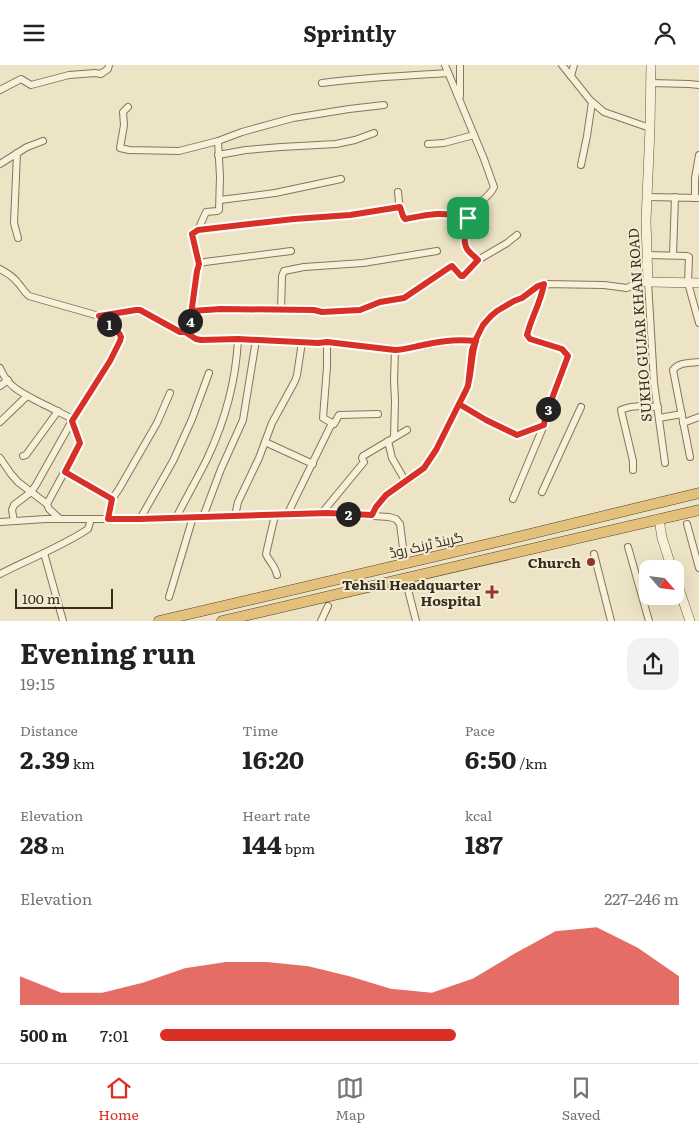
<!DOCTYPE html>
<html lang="en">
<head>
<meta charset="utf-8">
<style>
	body { margin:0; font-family:Literata,Cairo,serif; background:#f2f2f2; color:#222; height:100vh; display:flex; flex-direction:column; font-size:19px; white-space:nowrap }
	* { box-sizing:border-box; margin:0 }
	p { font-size:16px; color:#767676 }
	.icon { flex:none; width:28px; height:28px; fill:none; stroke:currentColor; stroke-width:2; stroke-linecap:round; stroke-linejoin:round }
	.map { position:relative; height:556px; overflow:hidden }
	.side { display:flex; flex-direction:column; background:#fff; flex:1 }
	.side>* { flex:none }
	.needle { width:32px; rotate:118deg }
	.tools { position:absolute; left:639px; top:495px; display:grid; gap:10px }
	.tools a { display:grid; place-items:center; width:45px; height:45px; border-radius:10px; background:#fff; box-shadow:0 5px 20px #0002; font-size:25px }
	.scale { position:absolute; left:15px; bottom:12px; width:98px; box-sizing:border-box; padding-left:5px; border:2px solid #382c1f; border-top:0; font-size:14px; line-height:18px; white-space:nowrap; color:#382c1f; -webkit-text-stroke:4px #f4edd4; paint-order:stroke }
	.pin { position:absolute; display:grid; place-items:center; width:42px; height:42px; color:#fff; margin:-21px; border-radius:10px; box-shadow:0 2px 8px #0006 }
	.km { position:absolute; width:25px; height:25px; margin:-12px; border-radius:50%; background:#222; color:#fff; font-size:14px; line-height:25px; text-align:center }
	.round { display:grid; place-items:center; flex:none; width:52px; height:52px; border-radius:15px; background:#f2f2f2 }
	.summary { display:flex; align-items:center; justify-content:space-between; height:85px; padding:0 20px }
	h1 { font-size:28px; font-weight:700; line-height:38px }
	.stats { display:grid; grid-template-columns:repeat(3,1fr); gap:8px; height:85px; padding:5px 20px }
	.stats div { display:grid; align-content:center }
	.stats b { font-size:25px; font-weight:700 }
	.stats small { font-size:14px; font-weight:400 }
	.stats p { font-size:14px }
	.chart { height:140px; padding:10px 20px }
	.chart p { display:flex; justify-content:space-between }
	.chart svg { width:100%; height:90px; margin-top:5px; fill:#d93025; opacity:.7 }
	ul { padding:0 20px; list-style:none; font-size:16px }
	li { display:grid; grid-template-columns:80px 60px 1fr; align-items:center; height:38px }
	li i { height:12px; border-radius:6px; background:#d93025 }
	header { display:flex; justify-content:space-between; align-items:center; height:65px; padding:0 20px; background:#fff; font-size:22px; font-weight:700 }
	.tabs { display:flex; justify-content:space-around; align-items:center; height:70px; border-top:1px solid #e0e0e0; background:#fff; font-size:14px; color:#767676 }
	.tabs a { display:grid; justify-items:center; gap:2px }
	.tabs .active { color:#d93025 }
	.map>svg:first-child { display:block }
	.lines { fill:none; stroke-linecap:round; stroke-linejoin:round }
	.minor-casing { stroke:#87755c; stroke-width:8 }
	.secondary-casing { stroke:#69563f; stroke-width:10 }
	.trunk-casing { stroke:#554330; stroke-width:11 }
	.minor { stroke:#f8f0d8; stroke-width:6 }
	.secondary { stroke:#f8f0d8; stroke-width:9 }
	.trunk { stroke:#e3c17c; stroke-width:10 }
	.route-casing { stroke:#fff; stroke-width:10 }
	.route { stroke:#d93025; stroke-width:6 }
	.poi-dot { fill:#94332e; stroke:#f4edd4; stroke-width:2 }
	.labels { text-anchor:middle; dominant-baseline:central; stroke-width:4; stroke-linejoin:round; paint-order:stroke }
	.street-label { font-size:14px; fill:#382c1f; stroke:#f4edd4 }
	.poi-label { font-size:14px; font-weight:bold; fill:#382c1f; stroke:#f4edd4; text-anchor:end }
</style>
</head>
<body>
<header><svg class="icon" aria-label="menu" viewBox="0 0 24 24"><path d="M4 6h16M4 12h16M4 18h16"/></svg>Sprintly<svg class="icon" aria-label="person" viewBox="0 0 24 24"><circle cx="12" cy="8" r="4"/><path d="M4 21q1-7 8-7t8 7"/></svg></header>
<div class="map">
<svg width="699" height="556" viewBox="0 0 699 556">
	<rect width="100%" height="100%" fill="#ede3c5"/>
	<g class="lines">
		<g class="minor-casing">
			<g id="minor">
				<path d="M445,0l39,94 10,28c-4,9 -13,14 -19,20 -9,9 -14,30 -8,41 2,5 7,8 11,12"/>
				<polyline points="562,0 590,35 604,47 650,63"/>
				<polyline points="571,11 574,0"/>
				<path d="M322,18c42,-6 84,-7 126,-10"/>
				<polyline points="651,18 689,19 699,20"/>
				<polyline points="0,25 21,14 31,20 69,10 95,8 101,9 108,4 109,0"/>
				<polyline points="460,31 460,0"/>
				<polyline points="128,42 123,47 124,60 120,83 129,85 179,86 218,76 242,67 293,53 349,44 384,40"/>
				<polyline points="428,79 444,78 474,70"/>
				<polyline points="17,88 14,158 18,173"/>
				<polyline points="218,90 246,85 281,82 336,79 355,75 374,68"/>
				<polyline points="0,99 27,82 43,76"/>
				<polyline points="581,100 587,71 592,37"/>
				<path d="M398,127c1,9 1,20 7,27 25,-5 37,-8 63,-1"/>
				<polyline points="647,132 699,133"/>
				<polyline points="695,133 695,113 699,90"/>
				<polyline points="220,135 275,128 341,114"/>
				<polyline points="198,165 206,147 217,146 219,145 220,112 218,76"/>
				<polyline points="647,190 687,191 689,192 688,218 699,258"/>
				<polyline points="673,190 675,132"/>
				<polyline points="199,199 205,197 291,186"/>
				<path d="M0,204c7,4 13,7 18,14 4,4 6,9 11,13l70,20 37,-6h5l39,22c8,0 13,7 21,8l37,-1 80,4 9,-1 75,8 34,-7 29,-3h11"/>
				<polyline points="281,245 282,211 284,206 304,202 363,198 437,186"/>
				<polyline points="192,246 220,244 314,245 322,247 360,245 375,238 404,233 450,202 452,201 459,209 463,211 478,195 507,178 517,170"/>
				<path d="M185,267l4,-3 8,-58c5,-14 -4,-23 -5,-37l6,-4 96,-11 56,-4 50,-8"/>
				<polyline points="327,277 327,302 323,353 334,359 339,350 378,349"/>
				<path d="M0,303c8,20 24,26 41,35 11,5 21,11 32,16"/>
				<polyline points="0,321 8,315"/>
				<polyline points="459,339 486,355 517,370 544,360"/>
				<polyline points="659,353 682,349"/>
				<polyline points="0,357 27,331"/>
				<polyline points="683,358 699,352"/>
				<polyline points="394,372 395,336 394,315 395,285"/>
				<polyline points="388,376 392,393 406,417"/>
				<polyline points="265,377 313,399"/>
				<polyline points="23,391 26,390 58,346"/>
				<path d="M690,392l-17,-87c6,-8 17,-7 26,-8"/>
				<polyline points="0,393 11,409 18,417 47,439"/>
				<path d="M633,405v-9l-12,-51c11,-5 24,-4 37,-3"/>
				<polyline points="65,407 112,434"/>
				<polyline points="542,427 581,342"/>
				<path d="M513,434l31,-74 1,-8 23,-61 -3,-5 -3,-2 -32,-10 -3,-4c4,-17 14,-33 17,-51"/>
				<polyline points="321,449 364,397 362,393 363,391 407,365"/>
				<path d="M275,450l-9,39c3,8 9,11 11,21"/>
				<polyline points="287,450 332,358"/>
				<polyline points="372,450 376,442 386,430 406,417 424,403 436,385 468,321 473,285 477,273 483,261 491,251 497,247 514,236 522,233 538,221 544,219 604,220 627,223 635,219 648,217 654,318 665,398"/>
				<polyline points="235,451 238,437 259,393 272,358 295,316 297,310 302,277"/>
				<polyline points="203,452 221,404 243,355 256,275"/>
				<path d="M176,453c10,-20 21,-39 31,-59 18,-38 29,-78 31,-120"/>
				<polyline points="60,454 49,444 47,439 80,378 72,356"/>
				<polyline points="108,454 112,434 119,424 157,358 170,328"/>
				<polyline points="140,454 173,396 192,354 209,308"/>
				<polyline points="14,456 12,445 14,440 31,427 36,420 73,354 110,296 120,276 121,272 119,268 99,251"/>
				<polyline points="0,457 46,454 140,454 327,448 389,452 396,454 400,459 405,498"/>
				<polyline points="687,459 699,503"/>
				<polyline points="628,482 649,556"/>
				<polyline points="44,488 63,556"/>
				<polyline points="594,489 611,556"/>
				<path d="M0,509c29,-15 61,-27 88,-45l3,-10"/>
				<polyline points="405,513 416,556"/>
				<polyline points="169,532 193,452"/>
				<polyline points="321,556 328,541"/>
			</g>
		</g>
		<g class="secondary-casing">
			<g id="secondary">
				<polyline points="651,0 650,63 646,156 648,217 699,218"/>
				<polyline points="659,454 662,473 672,504"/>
				<polyline points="675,512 690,556"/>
			</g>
		</g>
		<g class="trunk-casing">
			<g id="trunk">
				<polyline points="159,556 501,476 699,428"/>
				<polyline points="222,556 699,445"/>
			</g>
		</g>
		<use href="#minor" class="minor"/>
		<use href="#secondary" class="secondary"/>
		<use href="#trunk" class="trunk"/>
	</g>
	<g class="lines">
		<g class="route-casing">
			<path id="route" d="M468,153c-3,8 -5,21 -2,29 2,5 8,9 12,13l-15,16h-2l-9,-10 -2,1 -46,31 -24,4 -20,8 -38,2 -8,-2 -94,-1 -28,2 -3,18 -4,3h-5l-40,-22h-4l-37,6 20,17 2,4 -1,4 -10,20 -38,60 8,22 -15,29 47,27 -4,20h32l187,-6 45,2 4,-8 10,-12 38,-27 12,-18 32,-64 4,-36 5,-13 6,-12 8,-9 6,-5 17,-10 8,-3 16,-12 6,-2c-3,18 -13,34 -17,51l3,4 32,10 6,7 -23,61 -1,8 -27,10 -31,-15 -27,-16c3,-6 7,-12 9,-19 4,-14 3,-30 8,-44 -18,-2 -36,0 -53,4 -10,2 -18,5 -28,5l-68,-8 -9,1 -80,-4 -37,1 -5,-1 -11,-7 4,-3 8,-58 2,-7 -7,-30 6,-4 96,-11 56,-4 50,-8 3,9 2,3c25,-5 37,-8 63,-1"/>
		</g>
		<use href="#route" class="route"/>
	</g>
	<g class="poi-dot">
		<circle cx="591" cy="497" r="5"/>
		<path d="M489.5 519.5h5v5h5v5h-5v5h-5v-5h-5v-5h5z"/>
	</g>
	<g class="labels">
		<g class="street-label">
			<text transform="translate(639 260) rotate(-94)">SUKHO GUJAR KHAN ROAD</text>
			<text transform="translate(426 479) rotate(-13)">گرینڈ ٹرنک روڈ</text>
		</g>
		<g class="poi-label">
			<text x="581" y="497">Church</text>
			<text x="481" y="519">Tehsil Headquarter<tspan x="481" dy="16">Hospital</tspan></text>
		</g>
	</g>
</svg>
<div class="tools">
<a><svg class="needle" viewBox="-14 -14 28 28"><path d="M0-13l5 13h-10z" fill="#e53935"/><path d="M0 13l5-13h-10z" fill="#767676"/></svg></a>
</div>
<div class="scale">100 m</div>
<div class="pin" style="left:468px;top:153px;background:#1e9e55"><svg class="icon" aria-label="arrive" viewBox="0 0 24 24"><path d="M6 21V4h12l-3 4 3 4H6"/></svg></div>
<b class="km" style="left:109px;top:259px">1</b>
<b class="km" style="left:348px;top:449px">2</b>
<b class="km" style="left:548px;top:344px">3</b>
<b class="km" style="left:190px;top:256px">4</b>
</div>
<section class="side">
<div class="summary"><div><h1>Evening run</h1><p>19:15</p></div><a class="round"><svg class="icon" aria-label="share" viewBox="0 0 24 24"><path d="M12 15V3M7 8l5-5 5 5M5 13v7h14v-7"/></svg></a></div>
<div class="stats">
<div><p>Distance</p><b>2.39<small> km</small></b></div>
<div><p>Time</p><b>16:20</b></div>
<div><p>Pace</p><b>6:50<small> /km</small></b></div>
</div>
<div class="stats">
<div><p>Elevation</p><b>28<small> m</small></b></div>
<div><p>Heart rate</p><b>144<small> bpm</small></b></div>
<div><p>kcal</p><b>187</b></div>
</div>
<div class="chart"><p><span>Elevation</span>227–246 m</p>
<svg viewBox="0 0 160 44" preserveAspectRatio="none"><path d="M0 44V30L10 38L20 38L30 33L40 26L50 23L60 23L70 25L80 30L90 36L100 38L110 31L120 19L130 8L140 6L150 16L160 30V44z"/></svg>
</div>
<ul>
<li><b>500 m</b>7:01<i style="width:57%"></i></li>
</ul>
</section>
<nav class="tabs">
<a class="active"><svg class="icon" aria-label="home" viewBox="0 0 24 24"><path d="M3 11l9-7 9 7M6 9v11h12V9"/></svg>Home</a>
<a><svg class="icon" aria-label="map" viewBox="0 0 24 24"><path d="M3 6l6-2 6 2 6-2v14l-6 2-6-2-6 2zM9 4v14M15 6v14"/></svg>Map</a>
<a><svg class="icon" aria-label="saved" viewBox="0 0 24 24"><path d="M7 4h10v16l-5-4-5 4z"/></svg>Saved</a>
</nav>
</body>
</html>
